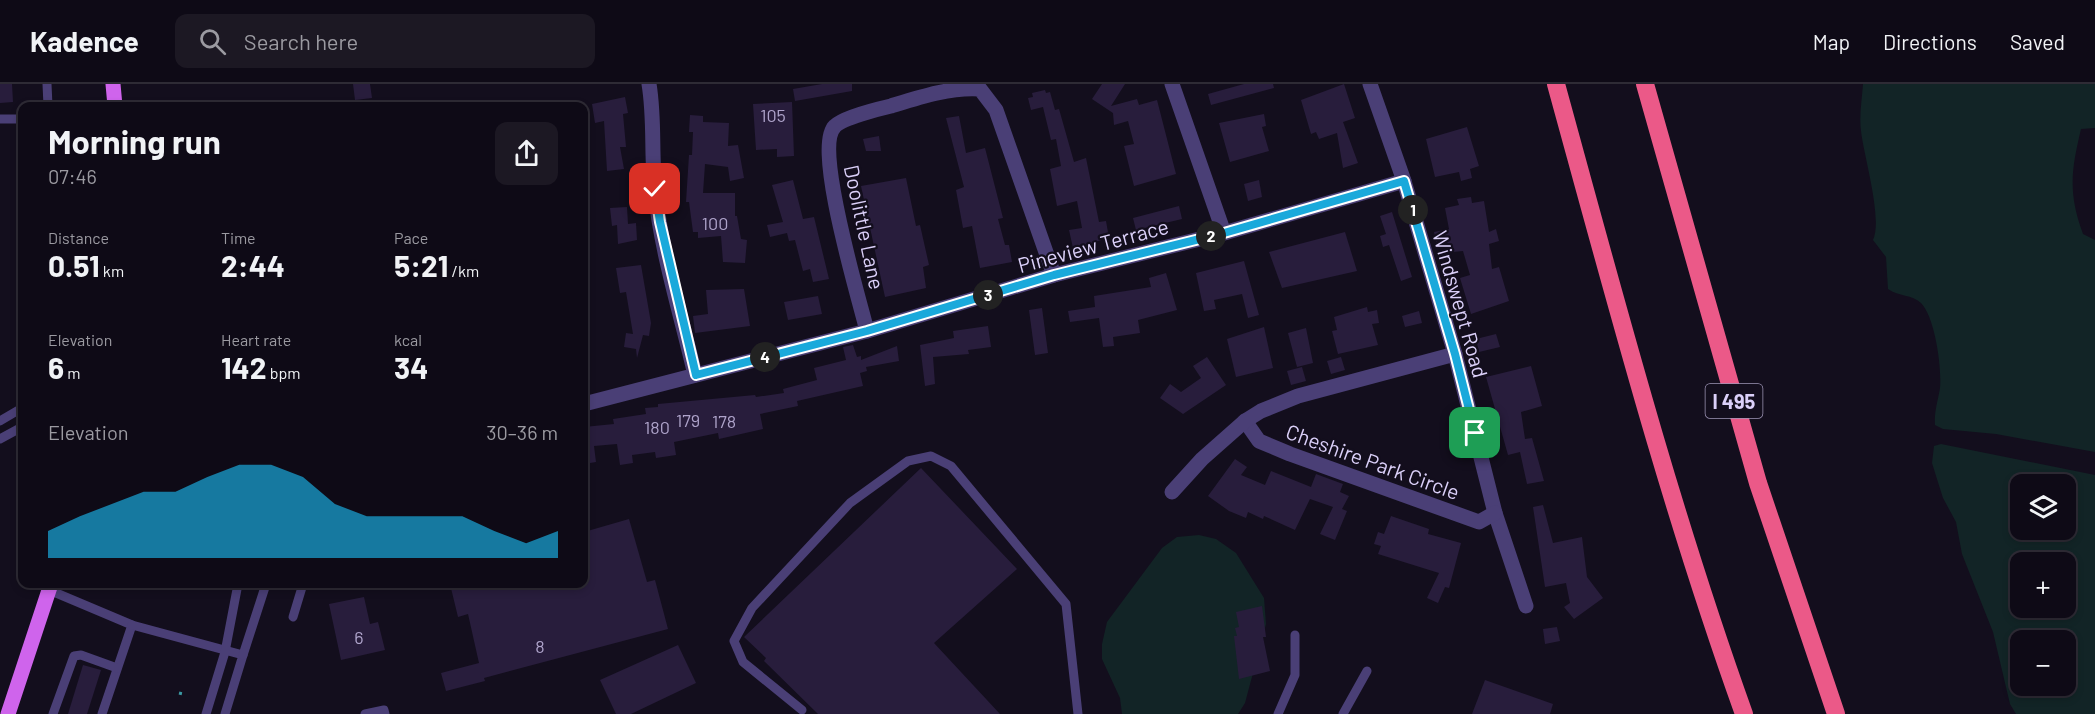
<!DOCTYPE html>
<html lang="en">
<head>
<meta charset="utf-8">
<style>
	body { margin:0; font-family:Barlow,sans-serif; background:#1c1823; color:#f1f3f6; height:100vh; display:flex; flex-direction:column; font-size:22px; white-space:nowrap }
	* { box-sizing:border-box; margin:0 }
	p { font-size:20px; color:#9b9aa1 }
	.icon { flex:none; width:33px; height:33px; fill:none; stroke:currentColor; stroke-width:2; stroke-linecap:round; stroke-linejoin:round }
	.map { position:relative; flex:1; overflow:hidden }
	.side { position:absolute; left:18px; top:18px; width:570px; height:486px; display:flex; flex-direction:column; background:#0e0a16; border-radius:12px; box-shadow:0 3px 9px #0003,0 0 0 2px #2e2b35 }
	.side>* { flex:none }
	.controls { position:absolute; left:2010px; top:390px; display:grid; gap:12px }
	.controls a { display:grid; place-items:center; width:66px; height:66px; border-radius:12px; background:#0e0a16; box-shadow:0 3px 9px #0003,0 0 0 2px #2e2b35; font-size:30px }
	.pin { position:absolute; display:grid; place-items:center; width:51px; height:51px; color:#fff; margin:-26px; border-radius:12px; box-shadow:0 3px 9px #0006 }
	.km { position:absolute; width:30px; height:30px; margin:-15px; border-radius:50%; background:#222; color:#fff; font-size:16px; line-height:30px; text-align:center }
	.round { display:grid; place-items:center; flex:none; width:63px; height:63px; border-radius:12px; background:#1c1823 }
	.headline { display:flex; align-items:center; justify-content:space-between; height:102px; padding:0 30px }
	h1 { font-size:33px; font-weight:700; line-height:45px }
	.metrics { display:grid; grid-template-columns:repeat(3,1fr); gap:9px; height:102px; padding:6px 30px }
	.metrics div { display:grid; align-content:center }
	.metrics b { font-size:30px; font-weight:700 }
	.metrics small { font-size:16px; font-weight:400 }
	.metrics p { font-size:16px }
	.chart { height:168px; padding:12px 30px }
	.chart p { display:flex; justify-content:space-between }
	.chart svg { width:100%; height:108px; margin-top:6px; fill:#1aa9db; opacity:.7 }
	header { display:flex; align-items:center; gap:36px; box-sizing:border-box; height:84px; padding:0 30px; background:#0e0a16; border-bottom:2px solid #2e2b35 }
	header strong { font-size:28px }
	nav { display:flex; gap:33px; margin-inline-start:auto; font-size:21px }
	.search { width:420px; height:54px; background:#1c1823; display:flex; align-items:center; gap:15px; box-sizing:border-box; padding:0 21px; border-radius:12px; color:#9b9aa1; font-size:22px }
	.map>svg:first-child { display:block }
	.green { fill:#122426; fill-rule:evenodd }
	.building { fill:#281d3c }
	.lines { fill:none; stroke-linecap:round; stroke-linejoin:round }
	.path { stroke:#3b98a2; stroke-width:3; stroke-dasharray:3 4.5; stroke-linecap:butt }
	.service { stroke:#4a3f76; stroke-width:9 }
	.minor { stroke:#4a3f76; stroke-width:15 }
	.primary { stroke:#cf64ec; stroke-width:15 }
	.motorway { stroke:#eb5988; stroke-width:18 }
	.route-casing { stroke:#fff; stroke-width:12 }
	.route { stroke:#1aa9db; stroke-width:8 }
	.labels { text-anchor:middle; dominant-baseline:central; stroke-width:4.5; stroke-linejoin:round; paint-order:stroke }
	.number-label { font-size:18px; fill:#aea3ca }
	.shield { fill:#130e1d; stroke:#9f96b7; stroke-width:1.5 }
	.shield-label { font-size:20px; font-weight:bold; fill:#dbd0f9 }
	.street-label { font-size:21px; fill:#dbd0f9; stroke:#130e1d }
</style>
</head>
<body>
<header>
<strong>Kadence</strong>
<div class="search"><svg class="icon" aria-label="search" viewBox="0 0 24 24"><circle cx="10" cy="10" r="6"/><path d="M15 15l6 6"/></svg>Search here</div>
<nav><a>Map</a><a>Directions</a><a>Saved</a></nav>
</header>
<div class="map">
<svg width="2095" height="630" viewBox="0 0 2095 630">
	<rect width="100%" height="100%" fill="#130e1d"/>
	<g class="green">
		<path d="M1863,0h232v44l-14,1c-10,42 -13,64 2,105l12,6v212l-99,-18 -53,-5 -8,-4c-1,-14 3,-24 5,-37 2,-20 -5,-71 -19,-85 -9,-9 -22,-6 -33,-14l-2,-32 -13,-17c10,-21 -9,-83 -12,-109 -2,-15 1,-32 2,-47z"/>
		<path d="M1941,360l154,31v239h-79l-6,-10 -17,-72 -31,-78 -6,-32 -13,-24 -6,-19 -5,-16 2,-17zM2066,400v46h-46v-46zM2020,478h46v46h-46zM2020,556h46v46h-46z"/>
		<polygon points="1199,451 1216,455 1236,469 1264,514 1266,540 1245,619 1238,630 1122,630 1120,614 1102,575 1102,560 1107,538 1162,464 1177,453"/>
	</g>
	<g class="building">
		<polygon points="0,0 12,0 13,18 0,19"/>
		<polygon points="353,0 370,0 372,14 355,16"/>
		<polygon points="822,0 852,0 852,7 795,17 793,5"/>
		<polygon points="1102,0 1125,0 1111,22 1137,15 1139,21 1157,16 1176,90 1134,102 1124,62 1134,60 1128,37 1114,41 1113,29 1092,15"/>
		<polygon points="1244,0 1273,0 1274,4 1211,21 1208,10"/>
		<polygon points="1344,0 1355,34 1343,38 1358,79 1343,84 1337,49 1319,55 1316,48 1311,50 1301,16"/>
		<polygon points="1045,6 1046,9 1050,8 1055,26 1059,25 1074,78 1086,74 1099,138 1106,137 1109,154 1073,164 1069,146 1082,144 1077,117 1057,122 1050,85 1061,82 1056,55 1051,56 1043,23 1031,26 1028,14 1033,13 1032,9"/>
		<polygon points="625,13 628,29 623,30 626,63 620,63 624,85 607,87 604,37 595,39 592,20"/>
		<polygon points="792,18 794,72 777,73 777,65 756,66 753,20"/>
		<polygon points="1264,30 1266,42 1262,43 1269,67 1230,78 1219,39"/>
		<polygon points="690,31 703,32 703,38 729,39 728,62 738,61 744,94 730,97 728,83 705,80 703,109 735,109 735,132 737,132 741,155 747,156 745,179 723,178 721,152 698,154 698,148 693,148 689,118 686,118 689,71 692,71 693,48 689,48"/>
		<polygon points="959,32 966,69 985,64 1003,134 998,135 1005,161 1009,161 1012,178 980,184 972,142 963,144 956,106 964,103 946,34"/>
		<polygon points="1467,43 1479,82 1470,85 1472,94 1461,97 1459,88 1435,93 1426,55"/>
		<polygon points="879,52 881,67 866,67 863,55"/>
		<polygon points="906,94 916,142 920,141 929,181 923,183 926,204 885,213 861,102"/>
		<polygon points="793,96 803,135 814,133 829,195 813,198 810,185 803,187 795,156 789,157 787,149 770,153 767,141 783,138 772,101"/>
		<polygon points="1259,96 1262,113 1248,117 1244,100"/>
		<polygon points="1471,113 1472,119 1484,117 1489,148 1496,145 1499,157 1489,160 1492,185 1499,183 1509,217 1471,230 1460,194 1470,191 1463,167 1452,168 1450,159 1437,162 1434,148 1449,145 1445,124 1459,121 1457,115"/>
		<polygon points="1179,122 1182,135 1136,146 1133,134"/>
		<polygon points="627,123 628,140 636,139 637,156 618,160 617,141 612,142 610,124"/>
		<polygon points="1392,128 1412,193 1401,197 1389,161 1383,163 1380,152 1386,150 1380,132"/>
		<polygon points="1345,148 1357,187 1282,204 1269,168"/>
		<polygon points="1244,177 1259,231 1248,234 1242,210 1214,216 1216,225 1204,227 1196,189"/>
		<polygon points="641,181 651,239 649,252 643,251 637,274 636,265 624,263 626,249 633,250 626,208 620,209 616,184"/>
		<polygon points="1166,189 1177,226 1138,236 1140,249 1113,253 1114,262 1103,263 1099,234 1070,238 1068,227 1095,223 1094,212 1151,203 1149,194"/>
		<polygon points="744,205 750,242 695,249 693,232 708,230 706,206"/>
		<polygon points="818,212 822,230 788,236 784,218"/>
		<polygon points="1367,223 1368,228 1377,226 1379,239 1372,240 1378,261 1338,270 1332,247 1337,246 1334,233"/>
		<polygon points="1042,224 1048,269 1035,271 1029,226"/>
		<polygon points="1419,227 1422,239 1405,243 1402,232"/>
		<polygon points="988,242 991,263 968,266 969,270 933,273 935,300 925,302 920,261 954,254 953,247"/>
		<polygon points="1264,243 1273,284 1236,293 1227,255"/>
		<polygon points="1306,244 1313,279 1297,283 1288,249"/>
		<polygon points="1496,250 1500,263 1479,268 1476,255"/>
		<polygon points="853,261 857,273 861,272 861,276 897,262 899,277 866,283 867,287 860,289 863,302 797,317 798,322 760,330 763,345 719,355 718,349 674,358 676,371 656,374 655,368 632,371 633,379 620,381 617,360 594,362 596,378 584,380 584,343 614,340 613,335 646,330 645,324 658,323 658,320 755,311 756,313 784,309 783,305 817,296 814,284 846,276 843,263"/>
		<polygon points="1207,273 1226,301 1183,330 1160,314 1170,300 1181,308 1201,294 1193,282"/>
		<polygon points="1341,273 1345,286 1331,290 1327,277"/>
		<polygon points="1531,282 1542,322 1521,328 1525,355 1532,354 1544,397 1527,400 1520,368 1508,371 1486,293"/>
		<polygon points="1302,283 1306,297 1291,301 1287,287"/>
		<polygon points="1235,375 1247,383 1241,391 1265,401 1271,387 1311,403 1316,390 1343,400 1340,408 1349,412 1342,425 1347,427 1335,456 1320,450 1333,423 1310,415 1295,446 1264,432 1263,435 1248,428 1246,434 1229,427 1208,412"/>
		<polygon points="921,384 1017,485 934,559 1000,630 818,630 764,577 766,574 744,553"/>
		<polygon points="1543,421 1553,459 1582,453 1587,493 1603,514 1574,535 1564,523 1570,519 1566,499 1545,503 1533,423"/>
		<polygon points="1391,432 1429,445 1428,450 1461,459 1449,504 1445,503 1438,519 1427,514 1439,489 1378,470 1381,462 1374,460 1378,448 1384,450"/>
		<polygon points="629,435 647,498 655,496 668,545 484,594 485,597 446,607 441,589 479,579 468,530 458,533 450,500 584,500 584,448"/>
		<polygon points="364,513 370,540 378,538 385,566 341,576 329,520"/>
		<polygon points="1262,522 1266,553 1263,553 1270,587 1239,595 1234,552 1237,552 1235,544 1239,543 1236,528"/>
		<polygon points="1557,543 1560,557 1545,560 1543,545"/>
		<polygon points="678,561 696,599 631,630 616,630 600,596"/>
		<polygon points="83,581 101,586 87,630 68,630"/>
		<polygon points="1485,596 1553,620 1550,630 1472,630"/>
	</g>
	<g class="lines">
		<polyline class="path" points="179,609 183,610"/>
		<g class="service">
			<polyline points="47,0 48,22"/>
			<polyline points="0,35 22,35"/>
			<polyline points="0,337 22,324"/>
			<polyline points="0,355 22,343"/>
			<polyline points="49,506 132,541 102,630"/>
			<polyline points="293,533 303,500"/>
			<polyline points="132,541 243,571 225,630"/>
			<polyline points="243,571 266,500"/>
			<polyline points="802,626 743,578 734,557 752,524 850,419 908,377 931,372 951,382 1066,520 1078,630"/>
			<polyline points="53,630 74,572 81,571 117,584"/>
			<polyline points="206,630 225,568 238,500"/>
			<polyline points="365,630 384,626 385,630"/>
			<polyline points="1278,630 1295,591 1295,551"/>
			<polyline points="1343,630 1367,587"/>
		</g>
		<g class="minor">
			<path d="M649,0c6,36 2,70 6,106 6,62 26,124 40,185"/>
			<polyline points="1172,0 1224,149"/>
			<polyline points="1370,0 1404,97 1455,270 1495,429 1526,522"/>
			<path d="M867,247c-8,-33 -54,-184 -32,-205 8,-8 43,-17 56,-20 29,-9 59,-19 89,-17l16,21 58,165"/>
			<polyline points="584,320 867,247 1054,191 1224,149 1404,97"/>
			<polyline points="1245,337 1259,357 1290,370 1479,438 1495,429"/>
			<polyline points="1172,408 1202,375 1245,337 1261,327 1298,312 1455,270"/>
		</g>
		<g class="primary">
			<polyline points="113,0 115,22"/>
			<polyline points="8,630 51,500"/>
		</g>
		<g class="motorway">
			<path d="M1556,0c58,211 114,424 188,630"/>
			<polyline points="1645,0 1758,399 1836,630"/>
		</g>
	</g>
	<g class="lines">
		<g class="route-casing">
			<polyline id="route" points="655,105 660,138 696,291 867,247 1054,191 1224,149 1404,97 1455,270 1475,349"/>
		</g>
		<use href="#route" class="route"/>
	</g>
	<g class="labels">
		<g class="number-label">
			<text x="773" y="31">105</text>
			<text x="715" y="139">100</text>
			<text x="688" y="336">179</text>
			<text x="724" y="337">178</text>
			<text x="657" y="343">180</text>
			<text x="359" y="553">6</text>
			<text x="540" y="562">8</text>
		</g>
		<rect class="shield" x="1705.5" y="300" width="57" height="34" rx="4.5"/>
		<g class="shield-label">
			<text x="1734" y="317">I 495</text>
		</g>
		<g class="street-label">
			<text transform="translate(865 143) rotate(78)">Doolittle Lane</text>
			<text transform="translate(1093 161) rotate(-15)">Pineview Terrace</text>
			<text transform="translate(1461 220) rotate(74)">Windswept Road</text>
			<text transform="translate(1373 377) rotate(20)">Cheshire Park Circle</text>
		</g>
	</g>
</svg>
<div class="controls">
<a><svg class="icon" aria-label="layers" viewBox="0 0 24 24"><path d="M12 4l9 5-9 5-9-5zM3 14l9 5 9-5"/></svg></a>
<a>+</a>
<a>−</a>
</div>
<div class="pin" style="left:1475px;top:349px;background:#1e9e55"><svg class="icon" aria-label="arrive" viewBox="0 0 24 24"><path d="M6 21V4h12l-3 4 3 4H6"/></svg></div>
<div class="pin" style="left:655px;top:105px;background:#d93025"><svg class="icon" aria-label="check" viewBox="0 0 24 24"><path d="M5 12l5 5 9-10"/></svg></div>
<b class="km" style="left:1413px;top:126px">1</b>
<b class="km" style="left:1211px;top:152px">2</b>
<b class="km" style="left:988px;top:211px">3</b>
<b class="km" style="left:765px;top:273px">4</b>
<section class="side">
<div class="headline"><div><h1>Morning run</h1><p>07:46</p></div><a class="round"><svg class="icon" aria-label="share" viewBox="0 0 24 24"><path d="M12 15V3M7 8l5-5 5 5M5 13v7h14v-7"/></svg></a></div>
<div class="metrics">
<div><p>Distance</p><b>0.51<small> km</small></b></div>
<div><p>Time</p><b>2:44</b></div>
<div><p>Pace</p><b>5:21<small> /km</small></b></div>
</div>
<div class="metrics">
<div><p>Elevation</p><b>6<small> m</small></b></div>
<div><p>Heart rate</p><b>142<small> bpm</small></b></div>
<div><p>kcal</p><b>34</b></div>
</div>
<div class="chart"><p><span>Elevation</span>30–36 m</p>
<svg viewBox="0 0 160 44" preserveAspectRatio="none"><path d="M0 44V33L10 27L20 22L30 17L40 17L50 11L60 6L70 6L80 11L90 22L100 27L110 27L120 27L130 27L140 33L150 38L160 33V44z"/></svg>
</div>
</section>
</div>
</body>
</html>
